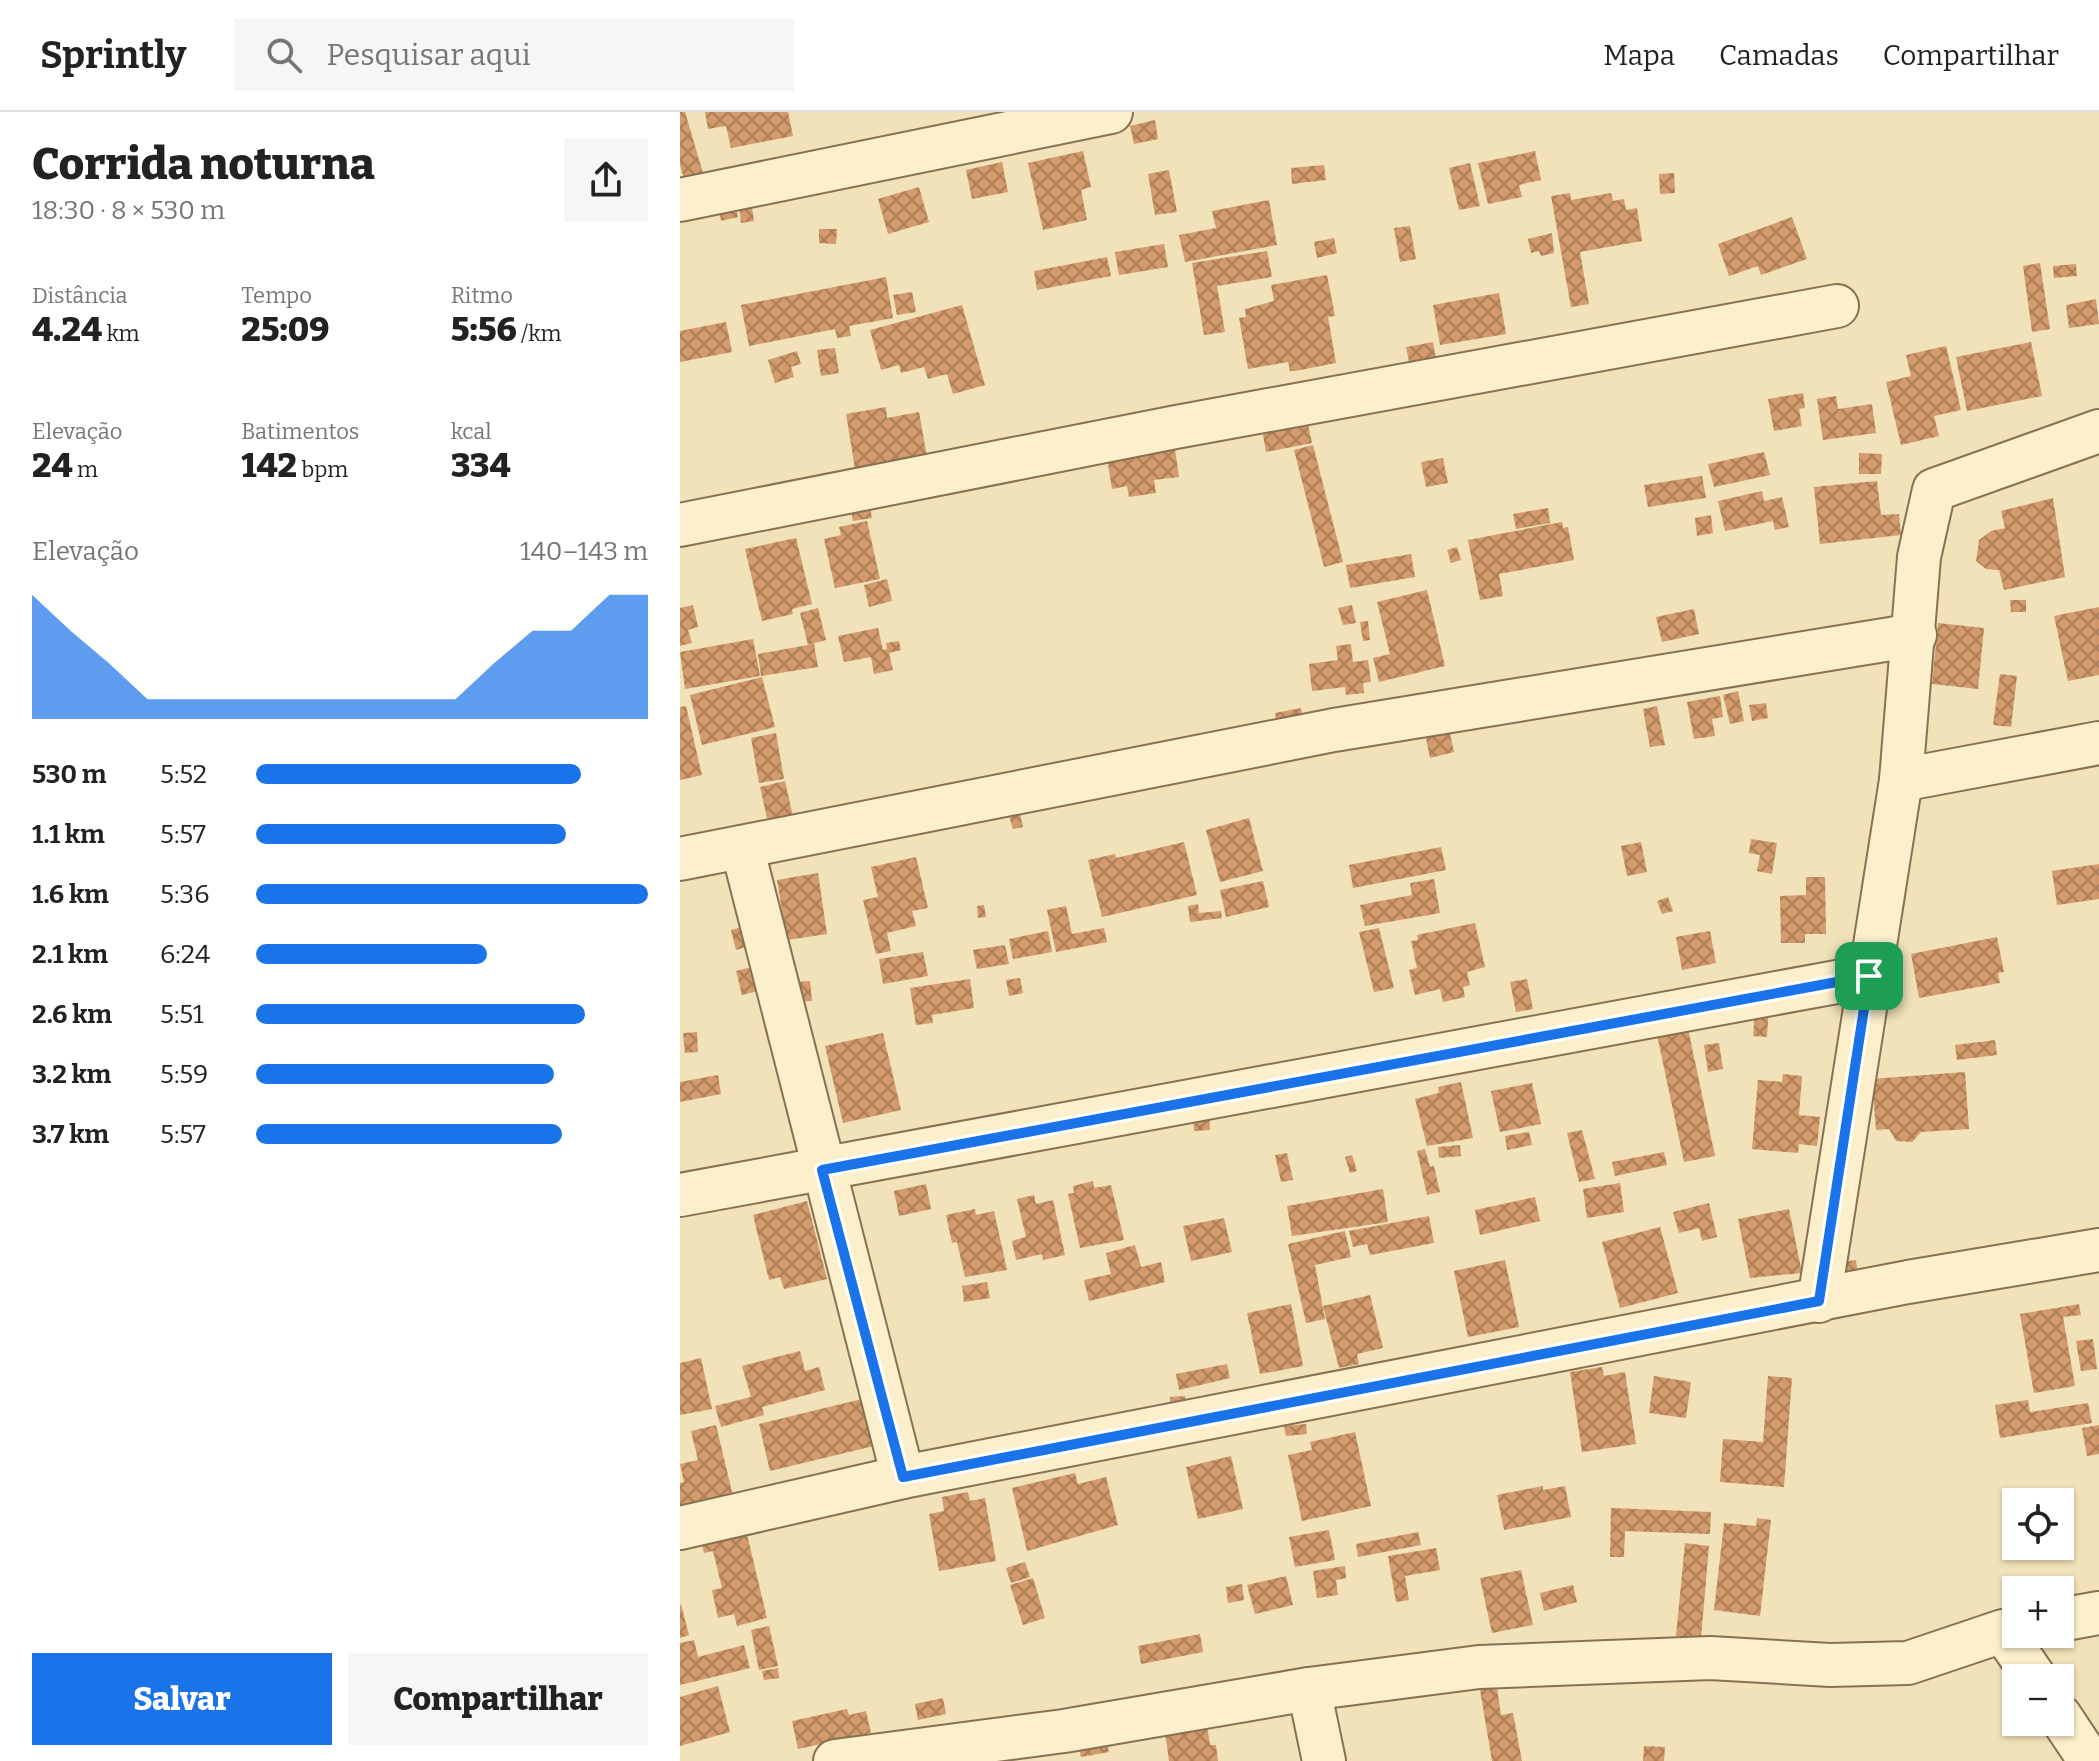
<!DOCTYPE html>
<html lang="pt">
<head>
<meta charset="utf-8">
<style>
	body { margin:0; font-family:Bitter,serif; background:#f6f6f6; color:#222; height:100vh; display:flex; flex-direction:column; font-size:30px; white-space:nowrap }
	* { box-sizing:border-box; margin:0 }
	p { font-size:26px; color:#767676 }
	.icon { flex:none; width:44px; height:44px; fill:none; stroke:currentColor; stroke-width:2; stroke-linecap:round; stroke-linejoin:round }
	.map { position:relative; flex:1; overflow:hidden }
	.details { display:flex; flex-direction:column; background:#fff; width:680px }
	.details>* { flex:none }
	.tools { position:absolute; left:1322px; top:1376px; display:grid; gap:16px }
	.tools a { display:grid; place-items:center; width:72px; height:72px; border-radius:0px; background:#fff; box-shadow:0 2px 6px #0004; font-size:40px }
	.pin { position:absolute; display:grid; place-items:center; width:68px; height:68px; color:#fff; margin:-34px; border-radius:16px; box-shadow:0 4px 12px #0006 }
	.round { display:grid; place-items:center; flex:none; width:84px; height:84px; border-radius:0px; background:#f6f6f6 }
	.overview { display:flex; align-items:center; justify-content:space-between; height:136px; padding:0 32px }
	h1 { font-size:44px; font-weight:800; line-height:60px }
	.metrics { display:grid; grid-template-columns:repeat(3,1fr); gap:12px; height:136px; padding:8px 32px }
	.metrics div { display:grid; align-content:center }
	.metrics b { font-size:34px; font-weight:800 }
	.metrics small { font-size:22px; font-weight:400 }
	.metrics p { font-size:22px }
	.chart { height:224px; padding:16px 32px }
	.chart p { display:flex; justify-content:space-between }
	.chart svg { width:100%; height:144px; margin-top:8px; fill:#1a73e8; opacity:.7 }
	.action { display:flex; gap:16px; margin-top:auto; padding:16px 32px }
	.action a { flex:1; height:92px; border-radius:0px; background:#1a73e8; color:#fff; font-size:32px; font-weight:800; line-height:92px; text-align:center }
	.action a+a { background:#f6f6f6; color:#222 }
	ul { padding:0 32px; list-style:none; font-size:26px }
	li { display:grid; grid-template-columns:128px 96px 1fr; align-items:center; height:60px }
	li i { height:20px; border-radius:10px; background:#1a73e8 }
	header { display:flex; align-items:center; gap:48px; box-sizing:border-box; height:112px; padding:0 40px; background:#fff; border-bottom:2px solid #e0e0e0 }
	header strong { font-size:38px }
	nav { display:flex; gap:44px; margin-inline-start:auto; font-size:28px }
	.search { width:560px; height:72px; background:#f6f6f6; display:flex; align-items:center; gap:20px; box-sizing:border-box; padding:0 28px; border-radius:0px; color:#767676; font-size:30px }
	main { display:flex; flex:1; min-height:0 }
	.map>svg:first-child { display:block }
	.building { fill:url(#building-cross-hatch) }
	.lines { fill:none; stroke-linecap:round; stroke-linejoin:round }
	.minor-casing { stroke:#887152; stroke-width:46 }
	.minor { stroke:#fcefcc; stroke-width:42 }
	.route-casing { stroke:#fff; stroke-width:16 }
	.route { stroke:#1a73e8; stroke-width:10 }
</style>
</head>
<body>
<header>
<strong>Sprintly</strong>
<div class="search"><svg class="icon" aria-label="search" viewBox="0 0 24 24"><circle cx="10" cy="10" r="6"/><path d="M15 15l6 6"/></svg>Pesquisar aqui</div>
<nav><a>Mapa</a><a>Camadas</a><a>Compartilhar</a></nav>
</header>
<main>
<section class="details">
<div class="overview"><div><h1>Corrida noturna</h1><p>18:30 · 8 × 530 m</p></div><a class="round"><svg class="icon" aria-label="share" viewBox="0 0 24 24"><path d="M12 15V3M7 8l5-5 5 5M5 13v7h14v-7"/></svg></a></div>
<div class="metrics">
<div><p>Distância</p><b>4.24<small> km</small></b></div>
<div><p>Tempo</p><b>25:09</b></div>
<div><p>Ritmo</p><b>5:56<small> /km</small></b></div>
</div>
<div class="metrics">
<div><p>Elevação</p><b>24<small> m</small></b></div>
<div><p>Batimentos</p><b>142<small> bpm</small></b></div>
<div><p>kcal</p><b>334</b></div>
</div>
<div class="chart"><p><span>Elevação</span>140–143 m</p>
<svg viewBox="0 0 160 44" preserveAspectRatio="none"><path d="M0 44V6L10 17L20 27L30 38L40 38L50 38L60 38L70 38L80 38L90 38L100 38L110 38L120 27L130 17L140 17L150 6L160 6V44z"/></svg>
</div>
<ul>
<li><b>530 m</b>5:52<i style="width:83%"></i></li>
<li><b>1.1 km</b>5:57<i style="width:79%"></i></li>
<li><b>1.6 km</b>5:36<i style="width:100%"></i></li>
<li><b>2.1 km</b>6:24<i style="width:59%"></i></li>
<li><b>2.6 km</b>5:51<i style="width:84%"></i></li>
<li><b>3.2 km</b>5:59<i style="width:76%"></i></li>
<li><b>3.7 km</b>5:57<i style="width:78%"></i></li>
</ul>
<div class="action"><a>Salvar</a><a>Compartilhar</a></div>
</section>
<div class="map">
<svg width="1419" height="1649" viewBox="0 0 1419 1649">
	<defs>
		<pattern id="building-cross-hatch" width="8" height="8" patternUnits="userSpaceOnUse" patternTransform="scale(2)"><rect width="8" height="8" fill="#d39a6b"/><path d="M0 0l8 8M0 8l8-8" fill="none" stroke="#ac7e57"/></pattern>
	</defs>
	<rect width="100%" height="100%" fill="#f1e2b9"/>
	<g class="building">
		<polygon points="0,0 5,0 23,61 4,67 0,53"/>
		<polygon points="25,0 108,0 113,24 51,36 46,14 28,17"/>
		<polygon points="475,8 478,27 454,32 450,14"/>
		<polygon points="403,39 411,75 401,78 407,108 363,118 348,51"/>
		<polygon points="855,39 861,68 839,73 842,85 808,92 798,51"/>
		<polygon points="322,50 328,80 292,87 286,58"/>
		<polygon points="790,51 800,94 779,98 769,56"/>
		<polygon points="644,53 646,68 612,72 611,56"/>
		<polygon points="489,58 497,100 475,103 468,62"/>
		<polygon points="994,61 995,81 980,82 979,62"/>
		<polygon points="239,75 249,110 208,122 198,87"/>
		<polygon points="890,81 891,88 931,81 933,89 944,87 946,98 957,96 962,129 900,140 909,192 891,195 871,84"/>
		<polygon points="54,88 58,105 41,109 38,91"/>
		<polygon points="589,88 597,133 505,150 499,123 536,116 532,99"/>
		<polygon points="71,90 74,109 61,111 59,91"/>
		<polygon points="1112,105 1127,147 1081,163 1078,154 1049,164 1038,132"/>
		<polygon points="730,114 736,147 720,150 714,116"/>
		<polygon points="139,117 157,117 156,132 139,131"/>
		<polygon points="872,121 874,141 861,144 859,139 851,141 848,127"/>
		<polygon points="654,126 657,141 637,146 634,130"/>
		<polygon points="484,132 488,155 439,163 435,140"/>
		<polygon points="587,139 592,165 537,174 545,220 524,223 512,151"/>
		<polygon points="427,145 431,164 357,178 354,159"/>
		<polygon points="1360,151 1370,217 1352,220 1343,154"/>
		<polygon points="1396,152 1397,164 1374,166 1373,154"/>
		<polygon points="647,163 655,204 648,205 656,251 615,259 610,259 608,250 568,257 559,206 566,205 565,197 594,189 591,173"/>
		<polygon points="206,165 213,206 169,214 171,224 157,226 155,217 69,234 61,193"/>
		<polygon points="232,180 236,200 217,203 213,183"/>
		<polygon points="819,181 826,222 760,233 753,193"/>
		<polygon points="1416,187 1419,212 1389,216 1386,193"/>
		<polygon points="282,193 305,273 273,282 267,262 248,267 244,255 221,261 219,253 201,258 190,218"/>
		<polygon points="46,210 52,240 0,250 0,219"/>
		<polygon points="753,230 757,254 731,259 726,235"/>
		<polygon points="1351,230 1362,284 1287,299 1276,245"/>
		<polygon points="1266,234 1281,298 1254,304 1259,324 1221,333 1206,270 1231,264 1226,243"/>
		<polygon points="155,236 159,261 141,264 137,238"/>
		<polygon points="117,239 121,252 111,255 114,265 95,271 88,248"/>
		<polygon points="1123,281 1125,296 1119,297 1122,314 1094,319 1088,287"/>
		<polygon points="1156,284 1158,297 1192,292 1196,321 1143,328 1137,287"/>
		<polygon points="206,295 207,306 239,300 248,351 176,363 166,302"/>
		<polygon points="627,308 632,331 586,340 582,317"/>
		<polygon points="633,333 663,450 644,455 614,338"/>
		<polygon points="495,337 499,365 474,368 476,381 449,385 447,374 432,377 427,346"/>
		<polygon points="1084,340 1090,363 1034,375 1028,352"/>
		<polygon points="1179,341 1202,342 1201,362 1179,362"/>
		<polygon points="763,346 768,371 746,375 741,350"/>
		<polygon points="1022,364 1026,386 968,395 964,373"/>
		<polygon points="1197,369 1201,403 1219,402 1221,423 1140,432 1134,375"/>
		<polygon points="1082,379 1084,389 1102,385 1109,415 1095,418 1093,409 1045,419 1038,389"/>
		<polygon points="1373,386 1385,465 1324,478 1319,458 1306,457 1296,449 1299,428 1311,419 1325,416 1321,399"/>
		<polygon points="189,390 192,406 173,409 170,393"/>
		<polygon points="868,396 870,411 836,417 833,402"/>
		<polygon points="1031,403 1033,421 1017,424 1015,406"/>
		<polygon points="187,409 200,467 155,476 144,427 161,423 159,415"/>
		<polygon points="882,410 883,416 888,415 894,448 819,462 823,484 800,488 788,428"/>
		<polygon points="116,426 132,492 112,497 113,502 82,509 65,437"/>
		<polygon points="777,435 781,448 771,451 767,438"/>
		<polygon points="731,442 735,465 670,476 666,453"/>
		<polygon points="207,467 212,489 189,495 184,473"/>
		<polygon points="747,478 765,554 699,570 693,546 710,542 697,490"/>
		<polygon points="1330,488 1346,488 1346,500 1331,500"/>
		<polygon points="13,493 18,515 8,518 12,531 0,534 0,496"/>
		<polygon points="672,493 676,511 663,513 658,496"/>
		<polygon points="1419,495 1419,563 1388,569 1374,504"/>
		<polygon points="138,496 146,528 128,533 120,501"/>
		<polygon points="1014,497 1019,522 982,530 976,505"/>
		<polygon points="688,509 690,528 683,529 680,510"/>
		<polygon points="1258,511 1304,516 1298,577 1252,572"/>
		<polygon points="198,516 203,538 207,537 206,531 219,529 221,538 209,541 213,558 194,562 191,545 164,550 158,524"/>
		<polygon points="73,527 80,564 5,577 0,540"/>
		<polygon points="134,532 138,555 81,564 78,542"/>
		<polygon points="671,532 673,550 688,548 691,570 683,571 684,581 666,583 665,575 632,579 629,552 658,548 656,534"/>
		<polygon points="1320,562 1337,564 1331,615 1313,613"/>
		<polygon points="82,565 95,615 22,633 10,583"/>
		<polygon points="1058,579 1064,609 1050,612 1043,583"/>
		<polygon points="1040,584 1043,605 1032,607 1035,624 1014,627 1007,590"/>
		<polygon points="1086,591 1088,606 1072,609 1069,593"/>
		<polygon points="6,594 22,663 0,668 0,595"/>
		<polygon points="977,594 985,633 970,635 963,597"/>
		<polygon points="621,596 624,611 598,616 595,601"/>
		<polygon points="769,617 774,640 750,646 745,622"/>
		<polygon points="96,621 104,667 79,671 71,626"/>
		<polygon points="105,669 114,709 89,715 80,675"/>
		<polygon points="340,702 343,715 333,717 329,704"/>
		<polygon points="569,706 583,759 540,770 526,718"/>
		<polygon points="1071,727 1097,731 1092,762 1077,759 1080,743 1069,741"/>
		<polygon points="504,730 517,783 422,805 408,748 435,742 436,746"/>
		<polygon points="961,730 967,760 947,764 941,734"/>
		<polygon points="761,735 766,758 673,776 669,753"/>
		<polygon points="236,745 248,796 232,799 236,814 207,821 211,839 196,842 183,788 198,785 191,755"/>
		<polygon points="1419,752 1419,787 1377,793 1372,759"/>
		<polygon points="138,761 147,822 107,828 97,768"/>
		<polygon points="1126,765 1145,765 1146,822 1125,822 1125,831 1101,831 1100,784 1126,783"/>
		<polygon points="754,767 760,801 685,814 680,793 732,783 730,771"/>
		<polygon points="583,769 589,795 546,805 540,778"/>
		<polygon points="988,785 993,799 982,802 977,789"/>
		<polygon points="518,792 519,801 541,799 542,806 510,810 508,794"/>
		<polygon points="304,793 306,805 298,806 297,794"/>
		<polygon points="386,794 392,822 424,816 427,830 376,840 367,798"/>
		<polygon points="795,811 805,855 787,860 790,873 783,875 785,885 763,890 760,877 735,883 729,858 737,856 731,829 738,828 737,823"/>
		<polygon points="62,815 67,835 56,838 51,818"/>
		<polygon points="699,816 714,876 694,880 679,820"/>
		<polygon points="368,819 372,840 333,847 329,827"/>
		<polygon points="1030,819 1036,851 1002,858 996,825"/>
		<polygon points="1317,825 1324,860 1318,861 1320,871 1239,886 1231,842"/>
		<polygon points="325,833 329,852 297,857 293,838"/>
		<polygon points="243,840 248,864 203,872 199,847"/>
		<polygon points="72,855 78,879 62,883 56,859"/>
		<polygon points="340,866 343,881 329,884 326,868"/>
		<polygon points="290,867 294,896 252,903 253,911 236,913 230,876"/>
		<polygon points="847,867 853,897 836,900 830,870"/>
		<polygon points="130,869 132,889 117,890 116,870"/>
		<polygon points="1076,890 1089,892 1087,925 1073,924"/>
		<polygon points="1007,912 1035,1044 1004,1050 976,918"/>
		<polygon points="17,920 18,940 5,941 3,921"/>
		<polygon points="203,921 221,998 163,1011 145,934"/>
		<polygon points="1315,928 1317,943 1277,948 1275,933"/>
		<polygon points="1039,931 1043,957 1028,960 1024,933"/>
		<polygon points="1285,960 1289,1017 1241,1020 1232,1030 1216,1029 1209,1017 1196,1018 1192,967"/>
		<polygon points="1103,962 1122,964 1119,1003 1140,1005 1137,1034 1119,1032 1118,1041 1072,1037 1078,968 1102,970"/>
		<polygon points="38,963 41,982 0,990 0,970"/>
		<polygon points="781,970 793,1026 747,1034 735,987 759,981 758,975"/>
		<polygon points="852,971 861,1012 820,1020 811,979"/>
		<polygon points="529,1000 530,1018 514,1019 513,1001"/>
		<polygon points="902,1018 915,1067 899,1070 887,1021"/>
		<polygon points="849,1020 852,1033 827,1038 825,1024"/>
		<polygon points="780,1033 781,1044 759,1046 758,1035"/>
		<polygon points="745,1037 750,1055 754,1054 760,1080 747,1083 737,1039"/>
		<polygon points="984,1040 987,1053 935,1064 932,1050"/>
		<polygon points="607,1041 613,1068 601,1070 595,1043"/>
		<polygon points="672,1043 677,1059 670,1061 665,1045"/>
		<polygon points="413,1069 414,1076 431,1073 444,1128 400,1136 388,1082 394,1081 393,1074"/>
		<polygon points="940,1071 944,1100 907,1106 903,1077"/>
		<polygon points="246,1072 251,1097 219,1104 214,1079"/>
		<polygon points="703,1077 708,1110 612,1124 607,1094"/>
		<polygon points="354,1083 356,1092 373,1088 385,1143 363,1148 362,1142 336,1148 332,1129 346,1125 337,1087"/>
		<polygon points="855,1085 860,1109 800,1123 795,1098"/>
		<polygon points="127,1089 147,1167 104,1177 100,1165 89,1168 73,1103"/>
		<polygon points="1029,1091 1037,1125 1022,1129 1019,1116 999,1121 993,1100"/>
		<polygon points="295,1097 296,1103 314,1099 327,1158 285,1165 277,1130 272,1131 266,1103"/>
		<polygon points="1109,1097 1122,1161 1070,1166 1058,1107"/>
		<polygon points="749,1104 754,1131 690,1143 687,1132 673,1135 669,1119"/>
		<polygon points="544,1106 552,1140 511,1149 503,1114"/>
		<polygon points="980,1115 998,1181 940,1196 922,1130"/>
		<polygon points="665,1119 671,1145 635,1153 645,1207 626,1211 608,1132"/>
		<polygon points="455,1133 461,1155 481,1150 485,1170 409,1189 404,1168 431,1162 426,1141"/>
		<polygon points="825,1148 839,1215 788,1225 774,1159"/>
		<polygon points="1176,1148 1178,1164 1163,1165 1162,1150"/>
		<polygon points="307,1170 310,1186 284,1190 282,1174"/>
		<polygon points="690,1183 703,1236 677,1242 679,1252 659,1256 643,1194"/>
		<polygon points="611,1192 623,1254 580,1262 567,1201"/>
		<polygon points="1399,1192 1401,1203 1383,1205 1395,1274 1354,1281 1340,1202"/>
		<polygon points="1413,1227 1417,1257 1401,1259 1396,1229"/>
		<polygon points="120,1239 125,1259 139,1255 145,1278 82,1295 84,1303 41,1315 35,1294 71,1285 62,1254"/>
		<polygon points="21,1246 32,1297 0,1303 0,1251"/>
		<polygon points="547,1252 550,1266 499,1278 496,1262"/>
		<polygon points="922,1255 924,1264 945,1260 956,1332 902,1340 890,1260"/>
		<polygon points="974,1264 1011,1270 1006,1306 969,1301"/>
		<polygon points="1088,1264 1112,1266 1104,1375 1040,1370 1043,1327 1083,1330"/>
		<polygon points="505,1284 506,1296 491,1303 490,1285"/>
		<polygon points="186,1286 198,1333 90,1359 79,1312"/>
		<polygon points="1348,1288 1350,1300 1408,1291 1412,1311 1320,1326 1315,1293"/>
		<polygon points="626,1312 627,1322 606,1324 604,1314"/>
		<polygon points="36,1313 53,1384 0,1395 0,1371 4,1370 0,1352 18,1348 11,1319"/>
		<polygon points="1419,1313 1419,1342 1407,1344 1402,1316"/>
		<polygon points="675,1320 691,1394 622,1409 608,1343 632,1338 630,1330"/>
		<polygon points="551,1344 563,1397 518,1407 506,1355"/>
		<polygon points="395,1361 398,1372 426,1365 438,1413 347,1439 332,1376"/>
		<polygon points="863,1374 863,1378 885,1374 891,1405 824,1418 817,1383"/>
		<polygon points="288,1380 290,1389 305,1386 316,1449 259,1459 249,1402 264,1399 262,1385"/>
		<polygon points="931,1396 1031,1400 1030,1422 945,1419 944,1445 930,1445"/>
		<polygon points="1077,1406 1091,1408 1080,1504 1034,1498 1044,1411 1076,1414"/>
		<polygon points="65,1414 87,1506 57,1514 54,1502 38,1506 32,1478 42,1476 33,1439 24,1441 20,1424"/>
		<polygon points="649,1418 655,1448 615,1455 609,1425"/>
		<polygon points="738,1420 741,1433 678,1445 676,1432"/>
		<polygon points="1005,1431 1029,1434 1021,1526 996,1524"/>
		<polygon points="756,1436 760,1458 725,1464 729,1488 716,1490 708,1444"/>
		<polygon points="345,1450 350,1465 331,1471 326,1456"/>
		<polygon points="665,1454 666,1466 656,1468 658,1483 637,1486 633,1459"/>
		<polygon points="841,1458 853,1513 812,1521 800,1466"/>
		<polygon points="606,1464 613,1493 575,1502 567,1473"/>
		<polygon points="353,1466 365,1506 343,1513 330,1473"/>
		<polygon points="562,1472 564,1488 548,1491 546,1475"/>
		<polygon points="893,1473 897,1490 864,1499 860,1481"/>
		<polygon points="1,1492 9,1523 0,1526 0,1493"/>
		<polygon points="89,1514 98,1554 79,1558 71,1518"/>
		<polygon points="520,1522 523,1540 461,1552 458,1534"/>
		<polygon points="14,1528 18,1545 64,1533 70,1556 0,1573 0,1531"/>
		<polygon points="98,1556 99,1566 84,1568 82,1559"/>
		<polygon points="816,1569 821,1603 833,1601 842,1649 812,1649 799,1572"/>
		<polygon points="38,1574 50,1620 0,1634 0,1585"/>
		<polygon points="263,1586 266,1602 238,1608 235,1592"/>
		<polygon points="167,1597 169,1603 186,1599 191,1621 118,1637 112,1609"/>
		<polygon points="526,1605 530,1633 536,1633 538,1649 489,1649 485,1620"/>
		<polygon points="425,1623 429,1640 401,1645 397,1628"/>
		<polygon points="964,1634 985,1635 984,1649 963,1649"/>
	</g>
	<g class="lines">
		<g class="minor-casing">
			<g id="minor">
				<polyline points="0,88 431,0"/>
				<polyline points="0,413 496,315 1157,194"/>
				<polyline points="1221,668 1419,631"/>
				<polyline points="62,735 223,1365"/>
				<polyline points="0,747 654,618 1235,523"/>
				<polyline points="0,1083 1189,864"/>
				<polyline points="1139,1189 1221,668 1239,445 1254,378 1419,319"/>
				<polyline points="0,1416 223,1365 1228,1170 1419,1138"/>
				<polyline points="1380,1508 1419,1501"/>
				<polyline points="629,1577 644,1649"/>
				<polyline points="1380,1604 1410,1649"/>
				<polyline points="155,1649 384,1619 629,1577 799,1555 1030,1546 1150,1553 1228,1551 1323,1519 1355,1566"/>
			</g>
		</g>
		<use href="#minor" class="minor"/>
	</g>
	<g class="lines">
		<g class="route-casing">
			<polygon id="route" points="1189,864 1139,1189 223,1365 142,1058"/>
		</g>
		<use href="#route" class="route"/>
	</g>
</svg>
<div class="tools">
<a><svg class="icon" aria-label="locate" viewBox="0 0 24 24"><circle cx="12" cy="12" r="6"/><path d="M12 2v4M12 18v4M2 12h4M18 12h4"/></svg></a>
<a>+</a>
<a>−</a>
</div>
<div class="pin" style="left:1189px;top:864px;background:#1e9e55"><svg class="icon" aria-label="arrive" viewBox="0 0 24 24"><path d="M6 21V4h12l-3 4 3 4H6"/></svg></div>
</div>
</main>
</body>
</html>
